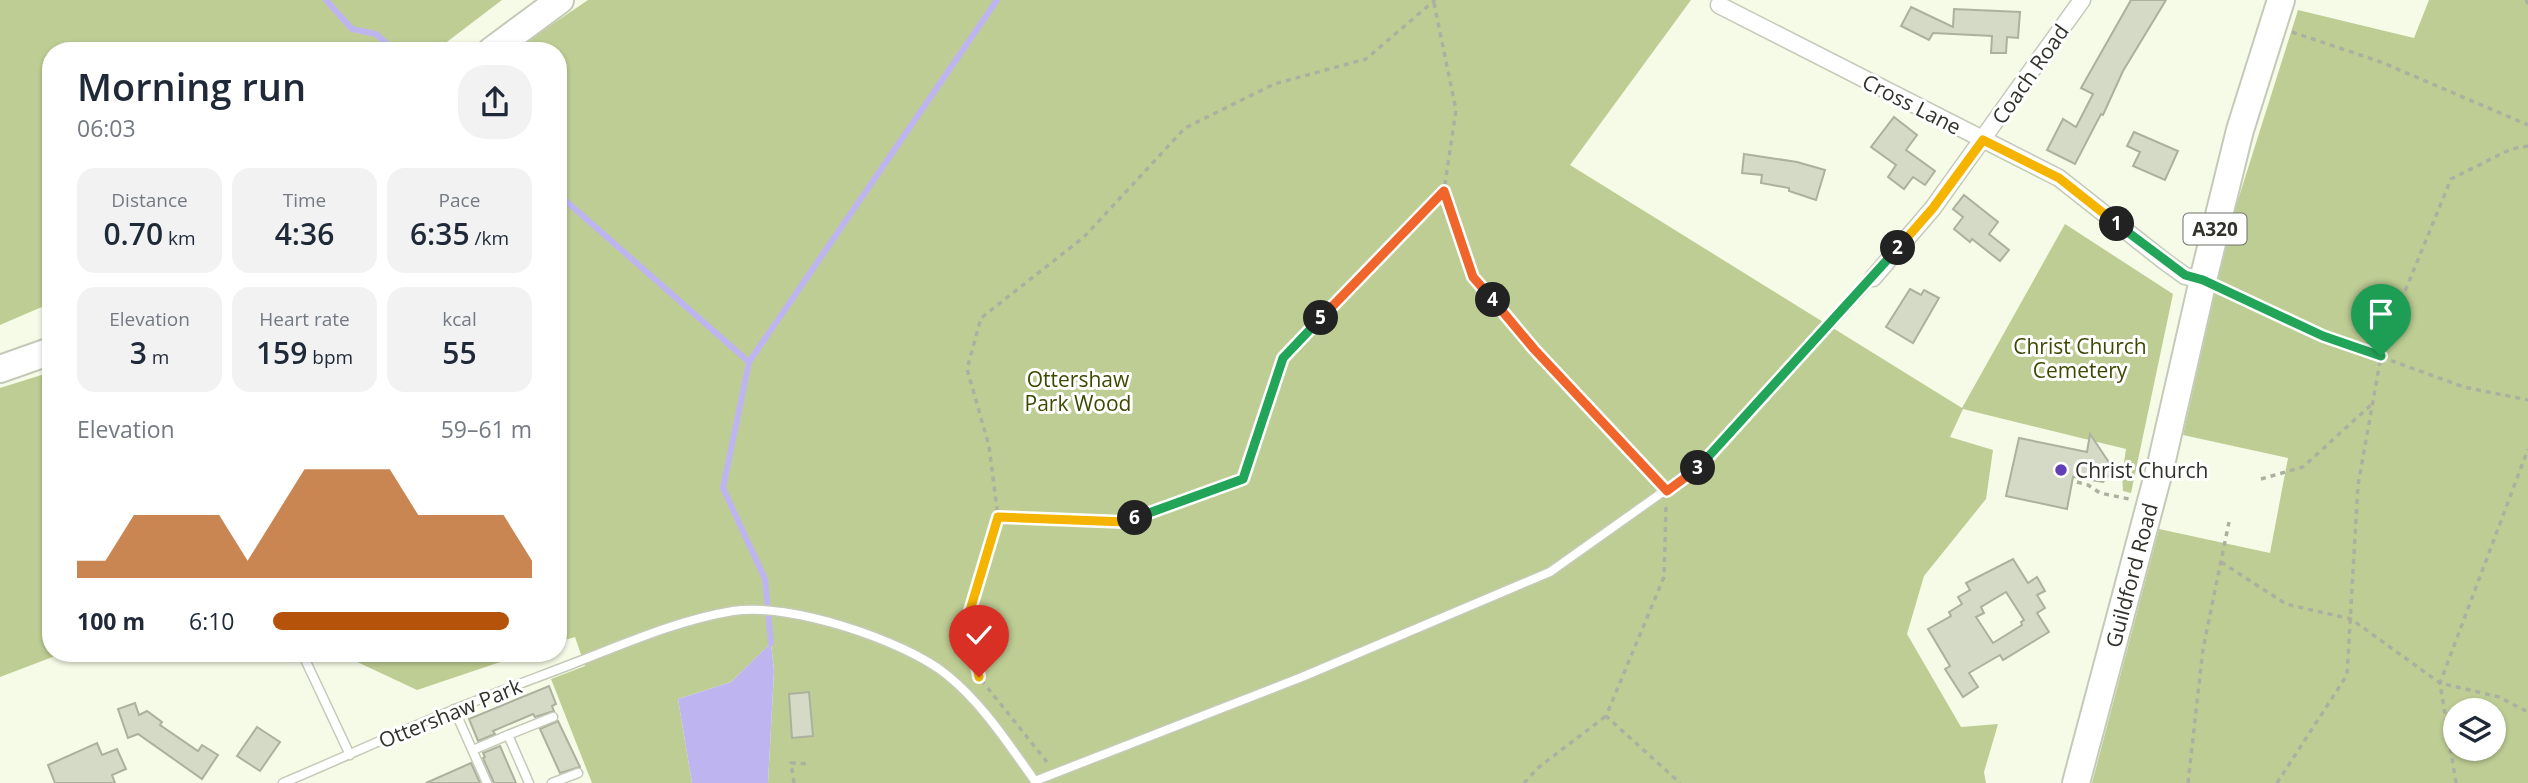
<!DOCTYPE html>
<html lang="en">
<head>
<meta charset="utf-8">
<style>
	body { margin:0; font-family:"Open Sans",sans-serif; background:#f2f2f3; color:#1f2937; height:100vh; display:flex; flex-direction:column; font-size:26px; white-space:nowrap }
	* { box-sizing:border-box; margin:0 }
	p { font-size:23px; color:#747a83 }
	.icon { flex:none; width:38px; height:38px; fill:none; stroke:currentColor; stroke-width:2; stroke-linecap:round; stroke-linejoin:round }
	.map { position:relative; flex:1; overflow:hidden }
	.side { position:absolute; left:42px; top:42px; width:525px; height:620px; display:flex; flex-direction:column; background:#fff; border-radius:28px; box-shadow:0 2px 5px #0004 }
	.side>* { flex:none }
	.buttons { position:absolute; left:2443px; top:698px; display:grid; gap:14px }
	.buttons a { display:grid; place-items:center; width:63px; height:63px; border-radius:50%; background:#fff; box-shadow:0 2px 5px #0004; font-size:35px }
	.pin { position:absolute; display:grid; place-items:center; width:60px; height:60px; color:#fff; margin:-72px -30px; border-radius:50% 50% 50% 0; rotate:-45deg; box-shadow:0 0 7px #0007 }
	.pin .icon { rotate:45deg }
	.km { position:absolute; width:35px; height:35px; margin:-18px; border-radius:50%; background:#222; color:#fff; font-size:19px; line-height:35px; text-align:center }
	.round { display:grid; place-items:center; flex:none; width:74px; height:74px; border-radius:28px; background:#f2f2f3 }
	.head { display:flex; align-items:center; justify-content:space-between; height:119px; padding:0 35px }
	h1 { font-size:38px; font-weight:600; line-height:52px }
	.stats { display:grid; grid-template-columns:repeat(3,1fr); gap:10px; height:119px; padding:7px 35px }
	.stats div { display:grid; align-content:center; border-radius:18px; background:#f2f2f3; text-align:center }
	.stats b { font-size:30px; font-weight:600 }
	.stats small { font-size:19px; font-weight:400 }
	.stats p { font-size:19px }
	.chart { height:196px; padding:14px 35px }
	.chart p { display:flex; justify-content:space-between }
	.chart svg { width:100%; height:126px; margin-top:7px; fill:#b45309; opacity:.7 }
	ul { padding:0 35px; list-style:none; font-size:23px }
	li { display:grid; grid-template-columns:112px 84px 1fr; align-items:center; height:52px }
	li i { height:18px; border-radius:9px; background:#b45309 }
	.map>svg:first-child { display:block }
	.green { fill:#becd94; fill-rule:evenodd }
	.water { fill:#beb5f0 }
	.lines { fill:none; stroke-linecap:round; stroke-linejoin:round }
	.stream { stroke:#beb5f0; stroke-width:6 }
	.building { fill:#d4dac6; stroke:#acb19e; stroke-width:2; fill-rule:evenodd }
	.lane-casing { stroke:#c4cab7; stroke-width:11 }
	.street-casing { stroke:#c4cab7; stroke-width:19 }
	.primary-casing { stroke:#c4cab7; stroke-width:30 }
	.path { stroke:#acb0a1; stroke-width:3.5; stroke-dasharray:5 5; stroke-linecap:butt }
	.lane { stroke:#fff; stroke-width:8 }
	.street { stroke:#fff; stroke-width:16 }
	.primary { stroke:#fff; stroke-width:26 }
	.split-1-casing { stroke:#fff; stroke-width:14 }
	.split-2-casing { stroke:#fff; stroke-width:14 }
	.split-3-casing { stroke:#fff; stroke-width:14 }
	.split-4-casing { stroke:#fff; stroke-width:14 }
	.split-5-casing { stroke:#fff; stroke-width:14 }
	.split-6-casing { stroke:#fff; stroke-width:14 }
	.split-7-casing { stroke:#fff; stroke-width:14 }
	.split-1 { stroke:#22a559; stroke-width:9 }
	.split-2 { stroke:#f5b400; stroke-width:9 }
	.split-3 { stroke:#22a559; stroke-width:9 }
	.split-4 { stroke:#f0652b; stroke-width:9 }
	.split-5 { stroke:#f0652b; stroke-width:9 }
	.split-6 { stroke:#22a559; stroke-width:9 }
	.split-7 { stroke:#f5b400; stroke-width:9 }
	.poi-dot { fill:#623fb7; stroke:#fff; stroke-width:2.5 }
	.labels { text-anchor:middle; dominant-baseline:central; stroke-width:6; stroke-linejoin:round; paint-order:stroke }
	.shield { fill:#fff; stroke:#6f706b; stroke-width:2 }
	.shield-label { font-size:19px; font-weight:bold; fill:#31332b }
	.street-label { font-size:21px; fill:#31332b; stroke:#fff }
	.park-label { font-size:21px; fill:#3d4a02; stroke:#fff }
	.poi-label { font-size:21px; fill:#31332b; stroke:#fff; text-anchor:start }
</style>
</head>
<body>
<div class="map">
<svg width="2528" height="783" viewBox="0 0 2528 783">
	<rect width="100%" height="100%" fill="#f5fbe7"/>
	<g class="green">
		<polygon points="0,0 502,0 435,51 51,51 51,303 0,325"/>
		<polygon points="588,0 1691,0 1570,165 1962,408 2065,224 2173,294 2131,493 2123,491 2122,475 2126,449 1963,409 1950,437 1993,450 1986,499 1924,576 1907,634 1961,727 1998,724 1984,772 1986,783 768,783 774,671 771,643 731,682 678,699 692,783 592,783 551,679 585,666 575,637 558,642 558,51 513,51"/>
		<path d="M2429,0h99v783h-436l67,-254 111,24 18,-95 -105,-23 48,-213 67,-212 116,28zM2455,710h39v39h-39z"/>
		<polygon points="51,372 51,653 63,653 0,677 0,388"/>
		<polygon points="338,653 527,653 417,690"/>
	</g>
	<polygon class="water" points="771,643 774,671 768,783 692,783 678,699 731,682"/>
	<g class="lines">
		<g class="stream">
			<polyline points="326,0 352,29 376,34 395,51"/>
			<polyline points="558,194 749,362"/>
			<polyline points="771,643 765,579 723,488 749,362 997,0"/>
		</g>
	</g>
	<g class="building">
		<polygon points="2131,0 2166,0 2123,71 2103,115 2101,114 2075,164 2047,150 2063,119 2076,127 2093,94 2081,88"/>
		<polygon points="1911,7 1953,27 1954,9 2020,12 2018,38 2007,37 2006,53 1991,53 1992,36 1933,33 1929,40 1901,26"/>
		<polygon points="1894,117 1917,135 1906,150 1935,171 1925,185 1913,177 1904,189 1888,177 1896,165 1871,147"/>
		<polygon points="2134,132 2178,151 2165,180 2133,166 2140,152 2127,146"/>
		<polygon points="1744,154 1797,162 1825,170 1816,200 1789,191 1789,188 1761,183 1762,175 1742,173"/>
		<polygon points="1964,195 1998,222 1989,234 2009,250 2000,261 1972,239 1970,242 1954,229 1963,217 1953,209"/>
		<polygon points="1910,289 1921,295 1924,290 1939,298 1913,343 1886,327"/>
		<polygon points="2090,434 2112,467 2110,474 2103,482 2073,477 2067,509 2006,496 2019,438 2087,452"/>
		<path d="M2013,559l15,24 9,-6 8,14 -8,4 8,13 -8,5 12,19 -46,28 -3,-5 -31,18 9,14 -15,10 -18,-28 5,-3 -22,-37 23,-13 -2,-4 13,-8 -4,-7 12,-7 -4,-7zM2006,592l18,28 -3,2 1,3 -29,18 -17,-26 8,-4 -3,-6z"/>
		<polygon points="549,686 556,704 552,706 554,711 535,717 533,714 493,731 495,734 478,741 469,719"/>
		<polygon points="809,692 813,736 792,738 789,694"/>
		<polygon points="135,703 139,715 147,711 162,722 160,725 198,751 202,745 218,755 202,779 138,734 128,738 118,709"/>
		<polygon points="558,721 580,767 560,773 540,729"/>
		<polygon points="257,727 280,742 260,771 237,756"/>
		<polygon points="97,743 102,755 117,749 126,769 112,775 115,783 55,783 48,765"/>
		<polygon points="500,746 516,783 494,783 483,758 485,757 483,753"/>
		<polygon points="471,763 480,783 426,783"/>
	</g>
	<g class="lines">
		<g class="lane-casing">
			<g id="lane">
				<polyline points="302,653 350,755"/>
				<polyline points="454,709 487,783"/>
				<polyline points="508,735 553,717"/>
				<polyline points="473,750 508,735 529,783"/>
				<path d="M283,783c57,-24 113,-50 170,-73 39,-16 80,-31 119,-46 52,-20 106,-44 161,-53 55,-9 171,29 214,64 36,29 62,70 88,106l267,-104 248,-105 155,-110 168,-184"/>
				<polyline points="552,783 578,773"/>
			</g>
		</g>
		<g class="street-casing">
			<g id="street">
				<polyline points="1719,5 2059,178 2163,260 2185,276 2203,280"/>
				<polyline points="1873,278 1933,208 2082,0"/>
			</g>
		</g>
		<g class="primary-casing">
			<g id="primary">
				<polyline points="491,51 560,0"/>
				<polyline points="0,369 51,351"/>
				<path id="s1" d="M2076,783l86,-323 41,-180 37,-150 41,-130"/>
			</g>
		</g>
		<g class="path">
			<polyline points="2526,0 2528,4"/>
			<polyline points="1434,3 1456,110 1444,191 1473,277 1534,349 1658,481"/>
			<polyline points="2292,32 2381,62 2528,125"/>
			<polyline points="2225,291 2323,336 2464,387 2528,400"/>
			<polyline points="2261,479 2303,467 2372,404"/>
			<polyline points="2077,482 2088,485 2100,493 2129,499"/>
			<polyline points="1666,507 1664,577 1606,716 1680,783"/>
			<polyline points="998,517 1125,522 1243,479 1283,358 1443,192"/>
			<polyline points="2221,562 2286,604 2351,619 2440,683 2499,697 2528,712"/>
			<polyline points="1047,762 979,677 968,617 998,517 989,446 967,369 981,318 1084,237 1185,128 1274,84 1366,59 1435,0"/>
			<polyline points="794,783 791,763 810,764"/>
			<polyline points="1524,783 1539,767 1606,716"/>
			<polyline points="2188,783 2203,649 2229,522"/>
			<polyline points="2277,783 2347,675 2358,485 2383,345 2451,179 2511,149 2528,146"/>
			<polyline points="2456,783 2440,683 2528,449"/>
		</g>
		<use href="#lane" class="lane"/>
		<use href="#street" class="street"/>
		<use href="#primary" class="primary"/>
	</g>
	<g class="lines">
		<g class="split-1-casing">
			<polyline id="split-1" points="2117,224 2185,275 2203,280 2323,336 2381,356"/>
		</g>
		<g class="split-2-casing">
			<polyline id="split-2" points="1898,248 1933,208 1983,140 2059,178 2117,224"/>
		</g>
		<g class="split-3-casing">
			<polyline id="split-3" points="1698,468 1898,248"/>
		</g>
		<g class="split-4-casing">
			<polyline id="split-4" points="1493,300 1534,349 1667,491 1698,468"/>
		</g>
		<g class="split-5-casing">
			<polyline id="split-5" points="1321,318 1444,191 1473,277 1493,300"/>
		</g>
		<g class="split-6-casing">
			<polyline id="split-6" points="1135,518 1243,479 1283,358 1321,318"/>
		</g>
		<g class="split-7-casing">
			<polyline id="split-7" points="979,677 968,617 998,517 1125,522 1135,518"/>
		</g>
		<use href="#split-1" class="split-1"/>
		<use href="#split-2" class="split-2"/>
		<use href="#split-3" class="split-3"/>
		<use href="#split-4" class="split-4"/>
		<use href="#split-5" class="split-5"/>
		<use href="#split-6" class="split-6"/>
		<use href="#split-7" class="split-7"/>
	</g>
	<circle class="poi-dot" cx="2061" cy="470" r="7"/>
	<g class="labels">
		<rect class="shield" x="2183.5" y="213.5" width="63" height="31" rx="5"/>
		<g class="shield-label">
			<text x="2215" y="229">A320</text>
		</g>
		<g class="street-label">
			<text transform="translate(2030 74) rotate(-55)">Coach Road</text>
			<text transform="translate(1912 104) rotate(27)">Cross Lane</text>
			<text stroke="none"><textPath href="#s1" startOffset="215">Guildford Road</textPath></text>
			<text transform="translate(450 713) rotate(-22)">Ottershaw Park</text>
		</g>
		<g class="park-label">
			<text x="2080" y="346">Christ Church<tspan x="2080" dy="24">Cemetery</tspan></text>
			<text x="1078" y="379">Ottershaw<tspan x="1078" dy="24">Park Wood</tspan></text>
		</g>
		<g class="poi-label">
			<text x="2075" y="470">Christ Church</text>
		</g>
	</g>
</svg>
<div class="buttons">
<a><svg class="icon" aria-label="layers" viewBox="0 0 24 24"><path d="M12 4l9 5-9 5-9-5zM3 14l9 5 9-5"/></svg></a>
</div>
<div class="pin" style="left:2381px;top:356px;background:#1e9e55"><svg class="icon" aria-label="arrive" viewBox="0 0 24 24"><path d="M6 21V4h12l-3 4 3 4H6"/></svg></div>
<div class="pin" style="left:979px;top:677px;background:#d93025"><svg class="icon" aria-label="check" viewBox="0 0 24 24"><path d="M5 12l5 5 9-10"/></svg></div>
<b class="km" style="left:2117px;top:224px">1</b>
<b class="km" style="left:1898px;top:248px">2</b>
<b class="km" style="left:1698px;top:468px">3</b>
<b class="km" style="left:1493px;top:300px">4</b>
<b class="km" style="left:1321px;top:318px">5</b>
<b class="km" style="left:1135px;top:518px">6</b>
<section class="side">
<div class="head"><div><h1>Morning run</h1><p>06:03</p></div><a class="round"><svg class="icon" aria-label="share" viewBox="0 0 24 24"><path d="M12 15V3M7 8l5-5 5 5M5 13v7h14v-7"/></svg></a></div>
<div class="stats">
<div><p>Distance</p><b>0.70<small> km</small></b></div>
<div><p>Time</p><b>4:36</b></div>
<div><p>Pace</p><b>6:35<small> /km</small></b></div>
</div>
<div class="stats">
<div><p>Elevation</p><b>3<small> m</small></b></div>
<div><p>Heart rate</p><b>159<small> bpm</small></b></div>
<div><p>kcal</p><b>55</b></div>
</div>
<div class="chart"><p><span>Elevation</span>59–61 m</p>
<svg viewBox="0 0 160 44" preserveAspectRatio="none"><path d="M0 44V38L10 38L20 22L30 22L40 22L50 22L60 38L70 22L80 6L90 6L100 6L110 6L120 22L130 22L140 22L150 22L160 38V44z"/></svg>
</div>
<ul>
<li><b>100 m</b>6:10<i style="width:91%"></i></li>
</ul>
</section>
</div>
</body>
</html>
